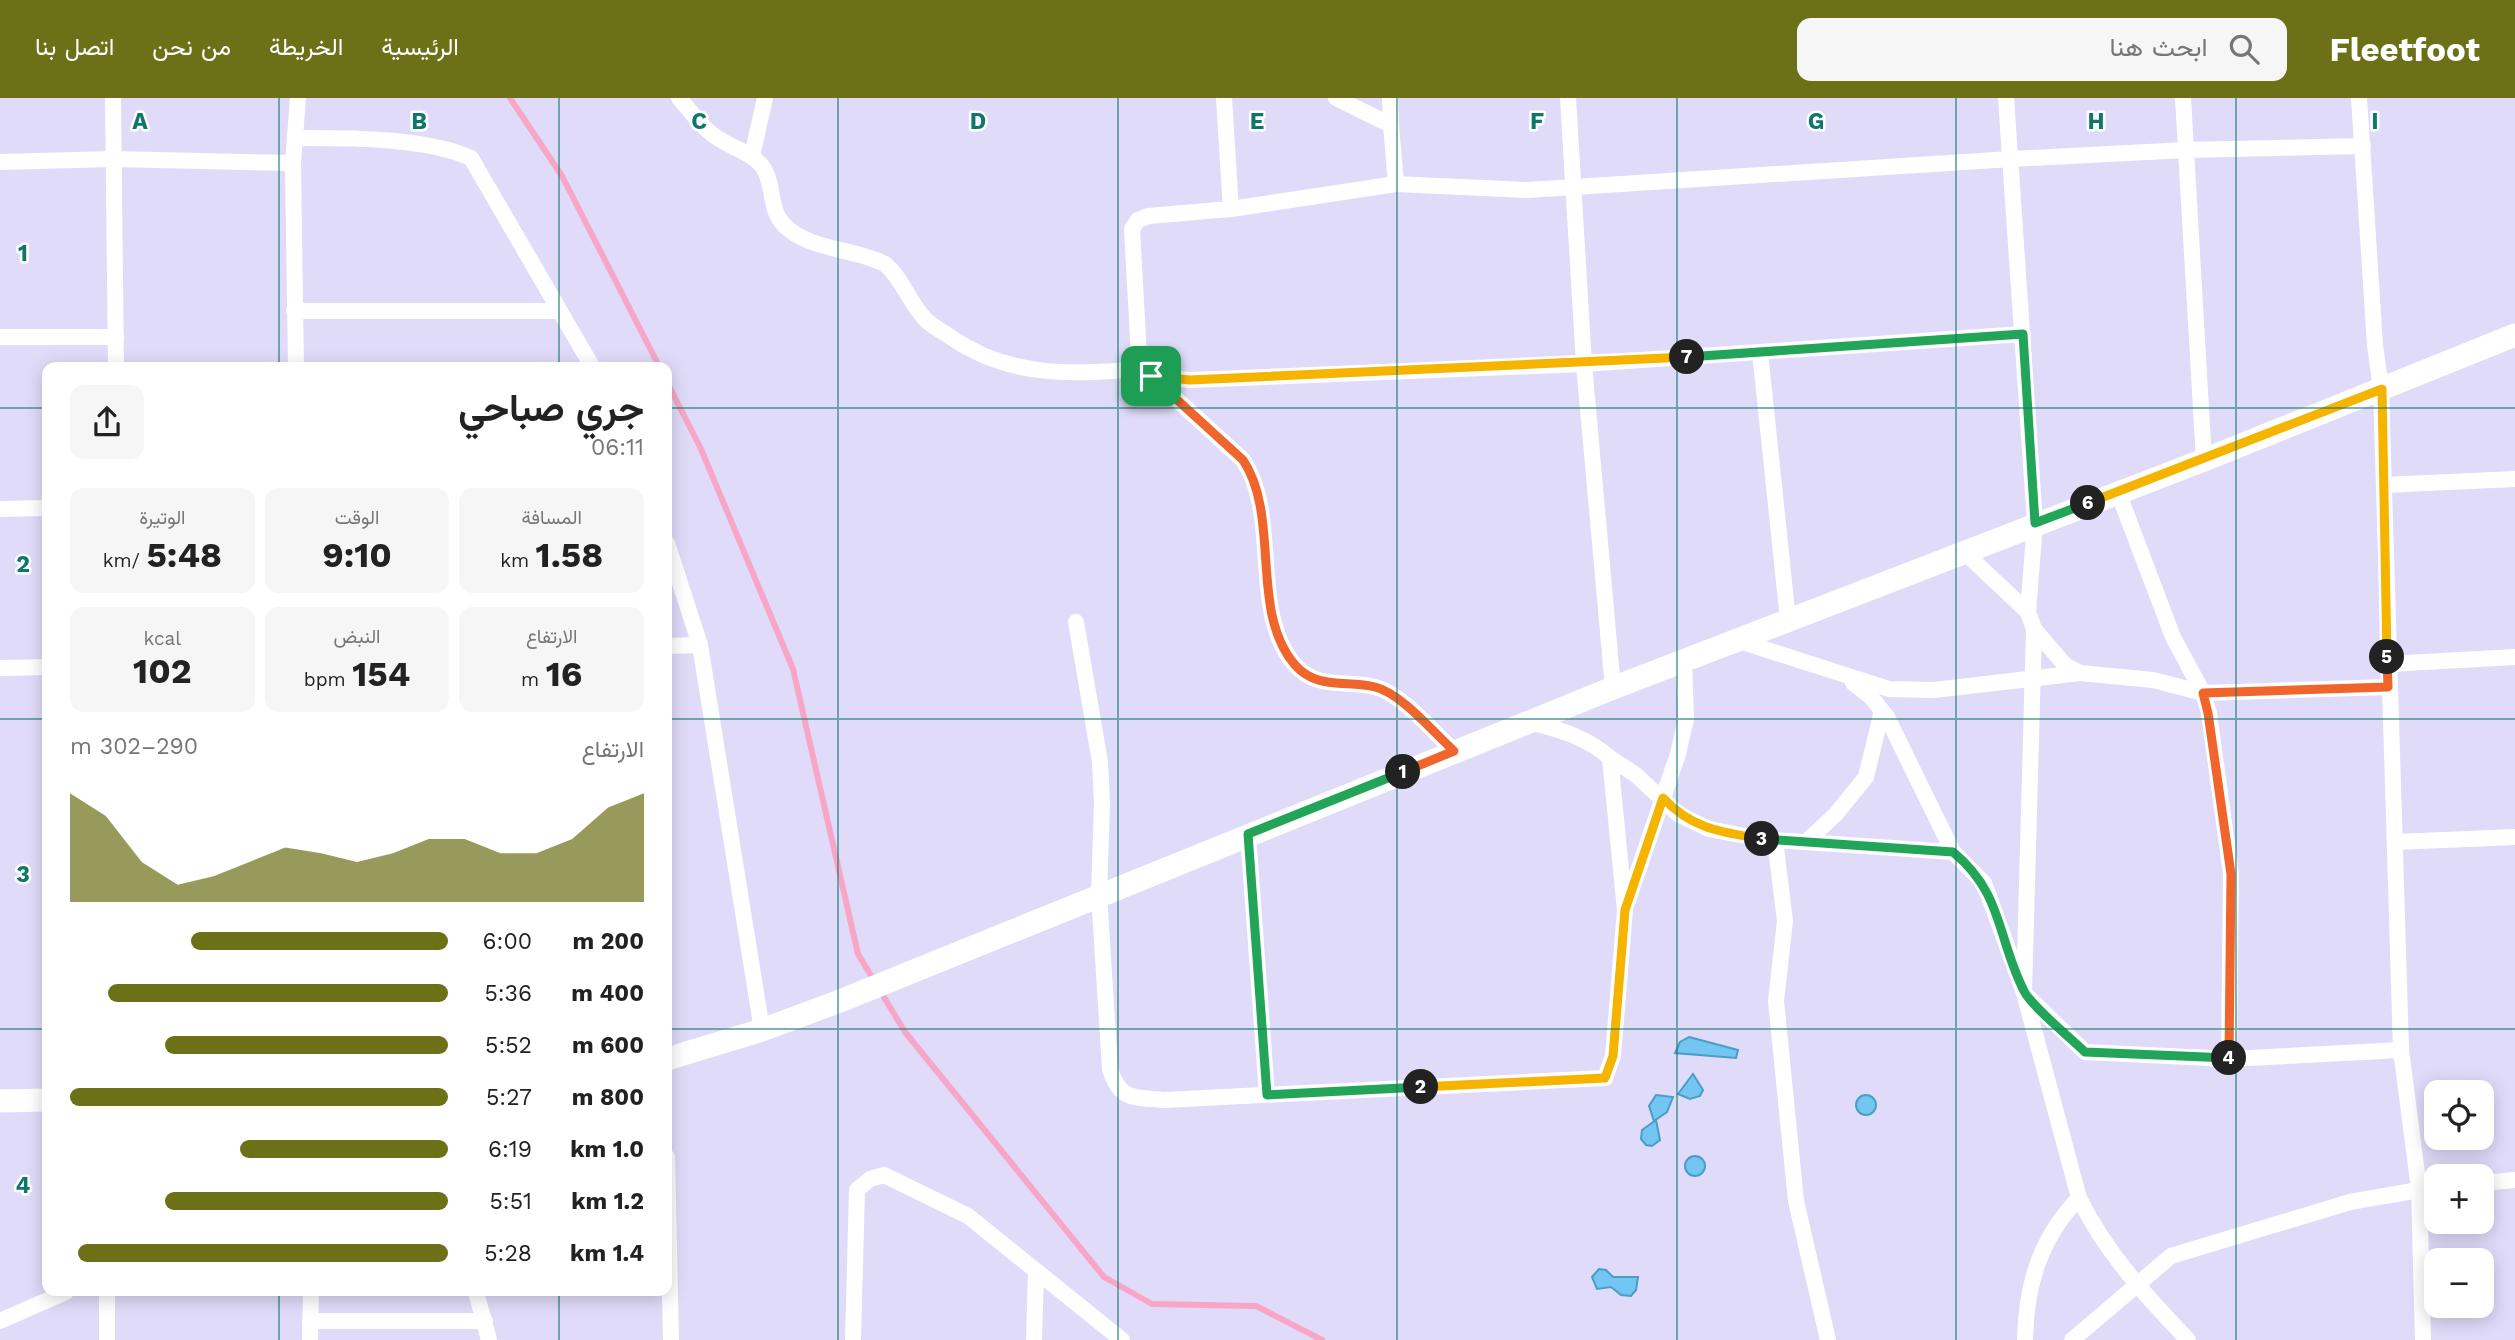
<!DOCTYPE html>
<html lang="ar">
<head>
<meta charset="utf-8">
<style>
	body { margin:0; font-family:"Work Sans",Vazirmatn,sans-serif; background:#f6f6f6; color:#222; direction:rtl; height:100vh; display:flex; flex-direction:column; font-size:26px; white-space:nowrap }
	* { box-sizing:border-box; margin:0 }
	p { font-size:23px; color:#767676 }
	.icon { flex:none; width:38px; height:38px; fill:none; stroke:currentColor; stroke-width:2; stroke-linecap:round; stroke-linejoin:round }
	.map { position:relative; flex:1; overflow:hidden; direction:ltr }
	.drawer { position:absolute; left:42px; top:264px; width:630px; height:934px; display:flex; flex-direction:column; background:#fff; border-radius:14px; box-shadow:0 4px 18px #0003; direction:rtl }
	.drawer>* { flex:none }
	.buttons { position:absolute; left:2424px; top:982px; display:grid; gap:14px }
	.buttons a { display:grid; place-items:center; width:70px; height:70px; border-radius:14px; background:#fff; box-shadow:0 4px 18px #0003; font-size:35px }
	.pin { position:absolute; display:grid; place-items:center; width:60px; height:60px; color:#fff; margin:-30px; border-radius:14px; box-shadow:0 4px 10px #0006 }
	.km { position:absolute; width:35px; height:35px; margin:-18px; border-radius:50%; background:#222; color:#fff; font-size:19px; line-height:35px; text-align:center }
	.round { display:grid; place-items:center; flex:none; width:74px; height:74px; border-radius:14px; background:#f6f6f6 }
	.head { display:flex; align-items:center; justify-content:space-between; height:119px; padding:0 28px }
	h1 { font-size:38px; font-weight:700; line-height:52px }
	.figures { display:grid; grid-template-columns:repeat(3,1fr); gap:10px; height:119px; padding:7px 28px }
	.figures div { display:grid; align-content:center; border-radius:14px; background:#f6f6f6; text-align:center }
	.figures b { font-size:35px; font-weight:700 }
	.figures small { font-size:19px; font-weight:400 }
	.figures p { font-size:19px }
	.chart { height:196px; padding:14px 28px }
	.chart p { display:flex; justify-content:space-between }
	.chart svg { width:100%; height:126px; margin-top:7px; fill:#6c7016; opacity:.7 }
	ul { padding:0 28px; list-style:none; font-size:23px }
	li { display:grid; grid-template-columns:112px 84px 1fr; align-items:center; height:52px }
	li i { height:18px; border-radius:9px; background:#6c7016 }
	header { display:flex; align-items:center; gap:42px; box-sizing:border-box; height:98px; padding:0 35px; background:#6c7016; color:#fff }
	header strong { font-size:33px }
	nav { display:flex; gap:38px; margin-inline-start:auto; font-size:24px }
	.search { width:490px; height:63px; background:#f6f6f6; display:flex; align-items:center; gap:18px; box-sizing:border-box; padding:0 24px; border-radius:14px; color:#767676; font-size:26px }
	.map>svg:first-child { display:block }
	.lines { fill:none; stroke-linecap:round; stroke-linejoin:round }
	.stream { stroke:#f7a6c8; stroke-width:6 }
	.building { fill:#73c6f1; stroke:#499dc7; stroke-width:2 }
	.street { stroke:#fff; stroke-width:16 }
	.secondary { stroke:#fff; stroke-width:23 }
	.split-1-casing { stroke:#fff; stroke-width:14 }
	.split-2-casing { stroke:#fff; stroke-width:14 }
	.split-3-casing { stroke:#fff; stroke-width:14 }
	.split-4-casing { stroke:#fff; stroke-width:14 }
	.split-5-casing { stroke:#fff; stroke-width:14 }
	.split-6-casing { stroke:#fff; stroke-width:14 }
	.split-7-casing { stroke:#fff; stroke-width:14 }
	.split-8-casing { stroke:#fff; stroke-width:14 }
	.split-1 { stroke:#f0652b; stroke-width:9 }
	.split-2 { stroke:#22a559; stroke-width:9 }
	.split-3 { stroke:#f5b400; stroke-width:9 }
	.split-4 { stroke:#22a559; stroke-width:9 }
	.split-5 { stroke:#f0652b; stroke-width:9 }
	.split-6 { stroke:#f5b400; stroke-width:9 }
	.split-7 { stroke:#22a559; stroke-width:9 }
	.split-8 { stroke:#f5b400; stroke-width:9 }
	.grid { fill:none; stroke:#0f766e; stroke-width:2; stroke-opacity:0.55 }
	.grid-label { font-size:23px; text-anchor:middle; font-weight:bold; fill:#0f766e; stroke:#fff; stroke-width:5; stroke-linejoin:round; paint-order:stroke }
</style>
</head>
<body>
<header>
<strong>Fleetfoot</strong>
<div class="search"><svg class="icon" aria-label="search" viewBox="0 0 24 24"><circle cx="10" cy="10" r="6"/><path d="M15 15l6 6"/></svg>ابحث هنا</div>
<nav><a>الرئيسية</a><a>الخريطة</a><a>من نحن</a><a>اتصل بنا</a></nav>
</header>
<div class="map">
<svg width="2515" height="1242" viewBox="0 0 2515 1242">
	<rect width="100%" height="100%" fill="#e0dbf9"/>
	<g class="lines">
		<g class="stream">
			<polyline points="510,0 562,78 660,270"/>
			<polyline points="667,284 701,351 793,571 858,856 905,934 1104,1179 1152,1206 1256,1208 1322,1242"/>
		</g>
	</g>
	<g class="building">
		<polygon points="1689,939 1738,952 1736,960 1675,955 1680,944"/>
		<polygon points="1693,976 1703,992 1700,998 1690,1001 1678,996"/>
		<circle cx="1866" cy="1007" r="10"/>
		<polygon points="1656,997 1673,999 1667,1014 1654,1023 1649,1008"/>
		<polygon points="1656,1022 1660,1042 1652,1048 1646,1047 1641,1041 1642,1032"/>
		<circle cx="1695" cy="1068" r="10"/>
		<polygon points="1599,1171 1606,1172 1613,1179 1638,1179 1636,1192 1631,1198 1621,1197 1611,1189 1597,1191 1592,1179"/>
	</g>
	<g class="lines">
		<g class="street">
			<polyline points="113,0 116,270"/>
			<path d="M679,0c11,12 20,26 33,36 15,13 37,16 50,32 13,17 6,43 22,59 26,26 70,23 101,39 18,15 24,39 41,56 7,7 18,12 26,18 60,41 123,36 192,31"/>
			<polyline points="1224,0 1231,111"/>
			<polyline points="1336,0 1391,27 1396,86"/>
			<polyline points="1390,0 1391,27"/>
			<polyline points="1568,0 1584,266 1613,590"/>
			<polyline points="2006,0 2035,425 2028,514"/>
			<polyline points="2183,0 2204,362"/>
			<polyline points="2359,0 2375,247 2381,291 2401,952 2419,1091 2423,1242"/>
			<path d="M295,40c50,0 130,-1 176,20l122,210"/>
			<polyline points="752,58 765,0"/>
			<polyline points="0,64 113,61 293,65"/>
			<polyline points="294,213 559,213"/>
			<path d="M2023,236l-439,30 -394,16c-22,-2 -45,1 -51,-24l-7,-127 6,-9 10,-4 83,-7 165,-25 132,6 483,-31 175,-9 177,-4"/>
			<polyline points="0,239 116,239"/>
			<polyline points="1760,254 1788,522"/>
			<polyline points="296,270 293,65 298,0"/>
			<path d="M1151,278l92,84c38,57 6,152 52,205 22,25 52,15 80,22 26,6 59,46 79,64"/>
			<polyline points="2384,387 2515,381"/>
			<polyline points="2118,394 2173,539 2203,595 2209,615 2231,776 2229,961"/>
			<polyline points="0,411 47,410"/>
			<polyline points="667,445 700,547 762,932"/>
			<path d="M1963,453l65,61 6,17 -10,364 55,205c27,55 67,98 109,142"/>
			<path d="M1076,524l24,140 2,41 -3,91 11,175c10,32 23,28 54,31l441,-22 8,-22 12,-146 -15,-152c-24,-22 -51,-28 -81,-36"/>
			<polyline points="2034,531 2065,567 2080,575 2153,582 2203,595 2388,589"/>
			<polyline points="1736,542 1889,591 1934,592 2080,575"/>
			<polyline points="667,548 700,547"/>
			<polyline points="2388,566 2515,559"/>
			<polyline points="0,570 47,569"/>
			<polyline points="1853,585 1871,599 1887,619 1953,754"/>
			<polyline points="1610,660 1636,677 1678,716 1709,731 1761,741 1953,754 1984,785 2024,895 2085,954 2229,961 2401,952"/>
			<polyline points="1248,736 1267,997"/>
			<polyline points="1775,742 1785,823 1776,903 1796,1103 1828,1242"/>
			<polyline points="1806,744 1836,716 1866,679 1882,613"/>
			<polyline points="2396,744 2515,739"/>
			<polyline points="1627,805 1678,656 1686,621 1684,562"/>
			<polyline points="667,1059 671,1242"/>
			<polyline points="2482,1085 2515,1082"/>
			<polyline points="476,1194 489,1242"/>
			<polyline points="0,1223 66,1194"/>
			<polyline points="310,1223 485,1223"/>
			<polyline points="107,1242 107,1194"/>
			<polyline points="310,1242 311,1194"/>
			<polyline points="853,1242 857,1092 870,1081 884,1077 968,1118 1122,1242"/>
			<polyline points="1034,1242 1036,1175"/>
			<path d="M2025,1242c1,-55 15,-102 54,-142"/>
			<polyline points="2072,1242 2171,1158 2350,1104 2436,1089"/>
		</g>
		<g class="secondary">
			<polyline points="667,961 762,932 840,903 1613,590 2204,362 2515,237"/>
			<polyline points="0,1003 47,1002"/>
		</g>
	</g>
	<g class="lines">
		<g class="split-1-casing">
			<path id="split-1" d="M1151,278l92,84c38,57 6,152 52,205 22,25 52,15 80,22 26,6 59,46 79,64l-51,21"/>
		</g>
		<g class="split-2-casing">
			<polyline id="split-2" points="1403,674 1248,736 1267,997 1421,989"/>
		</g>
		<g class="split-3-casing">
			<path id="split-3" d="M1421,989l184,-9 8,-22 12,-146 38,-112c29,31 58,34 99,41"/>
		</g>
		<g class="split-4-casing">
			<path id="split-4" d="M1762,741l191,13c50,41 44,86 71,139 8,16 47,47 61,61l144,6"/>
		</g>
		<g class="split-5-casing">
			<polyline id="split-5" points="2229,960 2231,776 2208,615 2203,595 2388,589 2387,559"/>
		</g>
		<g class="split-6-casing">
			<polyline id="split-6" points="2088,405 2382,291 2387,559"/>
		</g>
		<g class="split-7-casing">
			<polyline id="split-7" points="1687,259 2023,236 2035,425 2088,405"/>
		</g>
		<g class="split-8-casing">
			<polyline id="split-8" points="1151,278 1190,282 1687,259"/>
		</g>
		<use href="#split-1" class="split-1"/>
		<use href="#split-2" class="split-2"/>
		<use href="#split-3" class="split-3"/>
		<use href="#split-4" class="split-4"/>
		<use href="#split-5" class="split-5"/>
		<use href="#split-6" class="split-6"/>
		<use href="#split-7" class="split-7"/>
		<use href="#split-8" class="split-8"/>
	</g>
	<path class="grid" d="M279,0v270M559,0v270M838,0v1242M1118,0v1242M1397,0v1242M1677,0v1242M1956,0v1242M2236,0v1242M0,310h47M667,310h1848M0,621h47M667,621h1848M0,931h47M667,931h1848M279,1194v48M559,1194v48"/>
	<g class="grid-label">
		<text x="140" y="31">A</text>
		<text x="419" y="31">B</text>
		<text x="699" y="31">C</text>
		<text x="978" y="31">D</text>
		<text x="1257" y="31">E</text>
		<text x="1537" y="31">F</text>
		<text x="1816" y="31">G</text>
		<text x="2096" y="31">H</text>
		<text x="2375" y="31">I</text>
		<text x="23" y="163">1</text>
		<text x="23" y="474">2</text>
		<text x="23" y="784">3</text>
		<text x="23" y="1095">4</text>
	</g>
</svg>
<div class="buttons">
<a><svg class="icon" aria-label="locate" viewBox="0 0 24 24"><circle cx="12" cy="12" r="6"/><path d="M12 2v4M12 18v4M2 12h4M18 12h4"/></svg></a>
<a>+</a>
<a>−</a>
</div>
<div class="pin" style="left:1151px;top:278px;background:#1e9e55"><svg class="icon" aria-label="arrive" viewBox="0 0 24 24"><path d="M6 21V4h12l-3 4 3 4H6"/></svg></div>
<b class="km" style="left:1403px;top:674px">1</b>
<b class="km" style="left:1421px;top:989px">2</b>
<b class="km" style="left:1762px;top:741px">3</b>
<b class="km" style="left:2229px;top:960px">4</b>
<b class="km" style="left:2387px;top:559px">5</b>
<b class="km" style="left:2088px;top:405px">6</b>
<b class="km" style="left:1687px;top:259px">7</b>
<section class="drawer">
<div class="head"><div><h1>جري صباحي</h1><p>06:11</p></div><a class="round"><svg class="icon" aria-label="share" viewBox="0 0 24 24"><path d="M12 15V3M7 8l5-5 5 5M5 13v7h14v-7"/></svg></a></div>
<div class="figures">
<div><p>المسافة</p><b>1.58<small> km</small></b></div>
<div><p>الوقت</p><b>9:10</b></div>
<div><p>الوتيرة</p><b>5:48<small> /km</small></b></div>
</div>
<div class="figures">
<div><p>الارتفاع</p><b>16<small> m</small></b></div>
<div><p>النبض</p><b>154<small> bpm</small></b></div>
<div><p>kcal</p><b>102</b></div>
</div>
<div class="chart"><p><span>الارتفاع</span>290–302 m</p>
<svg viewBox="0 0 160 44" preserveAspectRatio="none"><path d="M0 44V6L10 14L20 30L30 38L40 35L50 30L60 25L70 27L80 30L90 27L100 22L110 22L120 27L130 27L140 22L150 11L160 6V44z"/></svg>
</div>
<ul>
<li><b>200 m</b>6:00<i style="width:68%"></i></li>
<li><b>400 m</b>5:36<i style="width:90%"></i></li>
<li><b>600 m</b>5:52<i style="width:75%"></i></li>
<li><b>800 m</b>5:27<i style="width:100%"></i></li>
<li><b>1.0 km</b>6:19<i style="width:55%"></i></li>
<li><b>1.2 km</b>5:51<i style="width:75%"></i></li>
<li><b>1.4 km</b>5:28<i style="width:98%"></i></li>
</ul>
</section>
</div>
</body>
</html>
